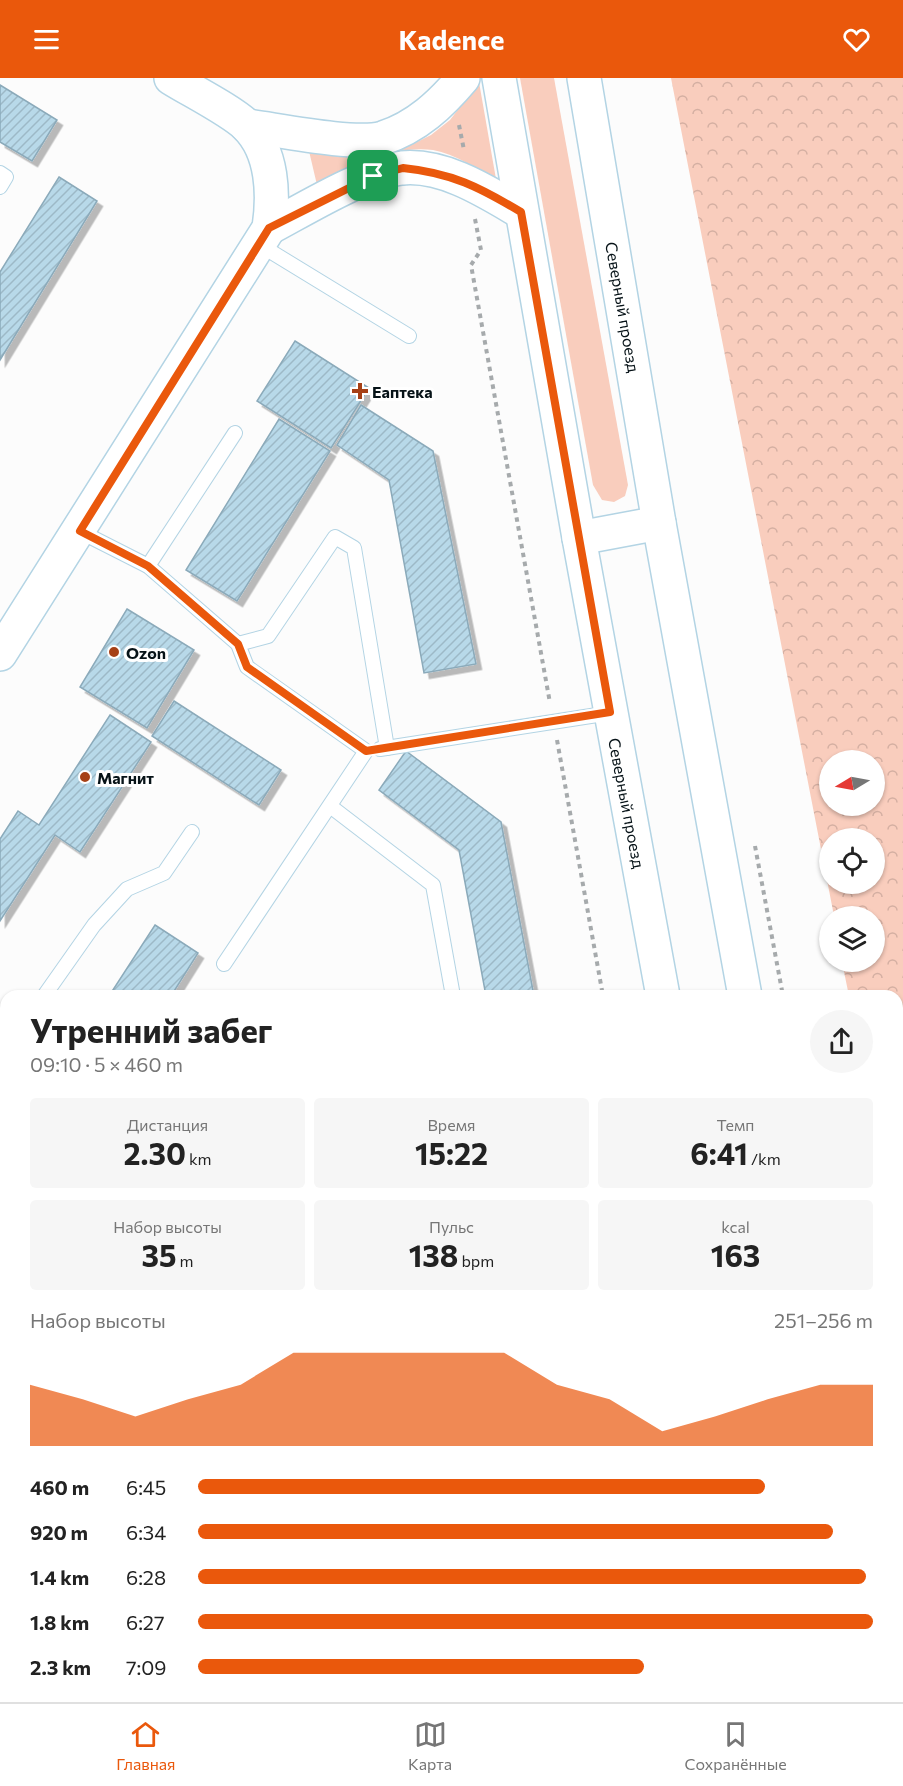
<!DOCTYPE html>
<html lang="ru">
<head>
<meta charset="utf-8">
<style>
	body { margin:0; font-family:Commissioner,sans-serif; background:#f6f6f6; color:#222; height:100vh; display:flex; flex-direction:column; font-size:22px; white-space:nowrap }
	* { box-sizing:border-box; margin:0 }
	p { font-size:20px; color:#767676 }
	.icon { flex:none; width:33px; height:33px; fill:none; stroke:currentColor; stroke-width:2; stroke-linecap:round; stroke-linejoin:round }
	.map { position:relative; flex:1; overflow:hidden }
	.panel { position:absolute; left:0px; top:912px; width:903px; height:712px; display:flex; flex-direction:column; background:#fff; border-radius:18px 18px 0 0; box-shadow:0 2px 4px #0004 }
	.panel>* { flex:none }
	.needle { width:39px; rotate:260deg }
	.fabs { position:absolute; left:819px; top:672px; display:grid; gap:12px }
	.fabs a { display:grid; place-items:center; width:66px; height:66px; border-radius:50%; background:#fff; box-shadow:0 2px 4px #0004; font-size:30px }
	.pin { position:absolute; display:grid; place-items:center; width:51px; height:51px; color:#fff; margin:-26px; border-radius:12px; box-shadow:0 3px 9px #0006 }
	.round { display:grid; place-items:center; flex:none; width:63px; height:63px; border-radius:32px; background:#f6f6f6 }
	.summary { display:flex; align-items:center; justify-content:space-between; height:102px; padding:0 30px }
	h1 { font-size:33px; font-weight:700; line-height:45px }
	.metrics { display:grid; grid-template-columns:repeat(3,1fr); gap:9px; height:102px; padding:6px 30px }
	.metrics div { display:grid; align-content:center; border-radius:6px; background:#f6f6f6; text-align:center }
	.metrics b { font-size:30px; font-weight:700 }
	.metrics small { font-size:16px; font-weight:400 }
	.metrics p { font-size:16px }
	.chart { height:168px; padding:12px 30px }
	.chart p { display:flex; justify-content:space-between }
	.chart svg { width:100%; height:108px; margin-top:6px; fill:#ea580c; opacity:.7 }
	ul { padding:0 30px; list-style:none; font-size:20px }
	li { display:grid; grid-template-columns:96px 72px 1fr; align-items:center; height:45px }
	li i { height:15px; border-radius:8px; background:#ea580c }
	header { display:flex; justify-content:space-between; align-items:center; height:78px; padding:0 30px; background:#ea580c; color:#fff; font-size:27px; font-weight:700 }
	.tab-bar { display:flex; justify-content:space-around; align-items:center; height:84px; border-top:2px solid #e0e0e0; background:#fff; font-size:16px; color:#767676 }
	.tab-bar a { display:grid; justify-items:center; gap:3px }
	.tab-bar .selected { color:#ea580c }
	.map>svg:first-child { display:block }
	.green { fill:#f9cdbd }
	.forest { fill:url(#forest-crowns); fill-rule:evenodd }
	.building { fill:url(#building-hatch); stroke:#8baaba; stroke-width:1.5; filter:url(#shadow) }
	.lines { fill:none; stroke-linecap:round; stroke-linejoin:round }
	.lane-casing { stroke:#b3d4e4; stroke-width:16 }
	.secondary-casing { stroke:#b3d4e4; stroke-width:36 }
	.path { stroke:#a6aaac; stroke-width:4; stroke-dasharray:4.5 4.5; stroke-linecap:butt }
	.lane { stroke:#fff; stroke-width:14 }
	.secondary { stroke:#fff; stroke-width:33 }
	.route-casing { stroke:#fff; stroke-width:12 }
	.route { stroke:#ea580c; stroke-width:8 }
	.poi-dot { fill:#a64016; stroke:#fff; stroke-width:2 }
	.labels { text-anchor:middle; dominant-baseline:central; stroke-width:6; stroke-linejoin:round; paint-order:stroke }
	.street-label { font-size:16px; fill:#071318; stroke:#fff }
	.poi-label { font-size:16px; font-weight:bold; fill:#071318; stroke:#fff; text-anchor:start }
</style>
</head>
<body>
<header><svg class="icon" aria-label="menu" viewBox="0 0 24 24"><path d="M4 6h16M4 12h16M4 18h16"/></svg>Kadence<svg class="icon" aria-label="heart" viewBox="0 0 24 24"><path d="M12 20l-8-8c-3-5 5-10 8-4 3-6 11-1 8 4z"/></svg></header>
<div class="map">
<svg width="903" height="1624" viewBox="0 0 903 1624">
	<defs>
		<pattern id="forest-crowns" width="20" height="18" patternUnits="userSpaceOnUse" patternTransform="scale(1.5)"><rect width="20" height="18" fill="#f9cdbd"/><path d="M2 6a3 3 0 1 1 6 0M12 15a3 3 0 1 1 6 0" fill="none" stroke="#d4afa2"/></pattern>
		<pattern id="building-hatch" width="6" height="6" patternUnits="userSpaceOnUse" patternTransform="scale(1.5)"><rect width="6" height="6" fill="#b8d9e9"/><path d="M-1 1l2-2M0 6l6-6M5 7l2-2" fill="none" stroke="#9db9c7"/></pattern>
		<filter id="shadow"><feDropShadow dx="5.5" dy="5.5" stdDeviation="0" flood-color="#0004"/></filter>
	</defs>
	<rect width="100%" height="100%" fill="#fcfcfc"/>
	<g class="green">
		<polygon points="520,0 554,0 628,407 625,418 614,424 602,422 593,407"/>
		<path d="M479,4l17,97c-19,-10 -41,-25 -63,-29 -41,-5 -81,17 -116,35l-8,-34 54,5 50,-12 18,-9 19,-15z"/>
	</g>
	<path class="forest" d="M671,0h232v1196l-6,-30v-248h-48l-7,-34h32v-46h-40zM830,682h44v46h-44zM830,760h44v46h-44z"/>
	<g class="building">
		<polygon points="0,7 57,42 32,83 0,64"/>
		<polygon points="59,99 97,123 0,282 0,194"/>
		<polygon points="295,263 369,310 331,370 257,323"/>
		<polygon points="361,327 433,373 476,586 424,595 389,402 337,367"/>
		<polygon points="279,341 330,373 237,523 186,492"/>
		<polygon points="127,531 194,572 147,650 80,609"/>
		<polygon points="174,623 281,692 259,727 152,658"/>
		<polygon points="110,637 151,664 80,774 55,757 0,843 0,761 18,733 39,747"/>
		<polygon points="406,673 501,744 534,918 486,918 459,772 379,712"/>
		<polygon points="155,847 198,875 171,918 109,918"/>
		<polygon points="6,1105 6,1200 3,1205 0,1204 0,1115"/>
		<polygon points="1,1397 6,1400 6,1473 0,1483"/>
		<polygon points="284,1618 342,1618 338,1624 280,1624"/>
		<polygon points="553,1618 629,1618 637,1624 561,1624"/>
	</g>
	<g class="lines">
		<g class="lane-casing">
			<g id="lane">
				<polyline points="0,95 6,99 0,109"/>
				<polyline points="260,167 409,258"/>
				<polyline points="79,453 148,488 238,566 247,589 366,673 224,886"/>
				<polyline points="148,488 235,355"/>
				<polyline points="238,566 268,558 335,459 354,470 387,670"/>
				<polyline points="380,671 610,635"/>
				<polyline points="330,728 433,807 453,918"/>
				<polyline points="44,918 94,847 127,811 164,795 192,754"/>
				<polyline points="0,996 6,985"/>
				<polyline points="6,1609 2,1615 6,1617"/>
				<polyline points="525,1618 526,1624"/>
				<polyline points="408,1624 414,1618"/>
			</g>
		</g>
		<g class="secondary-casing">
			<g id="secondary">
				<polyline points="499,0 579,460 663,918"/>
				<polyline points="584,0 659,445 745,918"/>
				<path d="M247,48c31,4 108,20 136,12 34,-11 58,-34 80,-60"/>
				<path d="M269,150c36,-19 94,-55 133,-60 42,-4 85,24 119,44"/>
				<polyline points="579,460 659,445"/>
				<path d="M0,576l269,-426c5,-33 4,-76 -22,-102 -15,-15 -57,-36 -76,-48"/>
				<polyline points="791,1618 792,1624"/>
				<polyline points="874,1618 876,1624"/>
			</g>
		</g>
		<g class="path">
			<polyline points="459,47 464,72"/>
			<polyline points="475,141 481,172 471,187 550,625"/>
			<polyline points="557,662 603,918"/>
			<polyline points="755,768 783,918"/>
			<polyline points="897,1095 903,1095"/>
			<polyline points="729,1618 730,1624"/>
		</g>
		<use href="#lane" class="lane"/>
		<use href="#secondary" class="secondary"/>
	</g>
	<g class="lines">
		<g class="route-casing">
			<path id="route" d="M403,90c49,5 76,19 118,44l89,500 -244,39 -119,-84 -9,-23 -90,-78 -68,-35 189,-303 104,-52z"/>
		</g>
		<use href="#route" class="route"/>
	</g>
	<g class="poi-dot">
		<path d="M357 304h6v6h6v6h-6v6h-6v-6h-6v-6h6z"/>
		<circle cx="114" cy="574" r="6"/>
		<circle cx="85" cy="699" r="6"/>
	</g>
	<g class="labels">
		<g class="street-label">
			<text transform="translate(623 229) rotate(80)">Северный проезд</text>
			<text transform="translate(627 725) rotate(79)">Северный проезд</text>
		</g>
		<g class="poi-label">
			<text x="372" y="313">Еаптека</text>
			<text x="126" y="574">Ozon</text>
			<text x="97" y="699">Магнит</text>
		</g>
	</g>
</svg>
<div class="fabs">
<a><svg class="needle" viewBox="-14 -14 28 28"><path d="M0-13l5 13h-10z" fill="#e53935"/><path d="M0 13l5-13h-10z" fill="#767676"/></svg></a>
<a><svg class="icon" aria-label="locate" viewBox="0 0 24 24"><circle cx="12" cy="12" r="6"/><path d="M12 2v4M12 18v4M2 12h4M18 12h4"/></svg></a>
<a><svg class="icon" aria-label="layers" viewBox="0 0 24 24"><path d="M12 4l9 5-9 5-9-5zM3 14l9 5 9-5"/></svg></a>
</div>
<div class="pin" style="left:373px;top:98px;background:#1e9e55"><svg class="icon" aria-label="arrive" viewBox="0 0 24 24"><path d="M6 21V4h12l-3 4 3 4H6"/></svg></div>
<section class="panel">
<div class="summary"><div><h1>Утренний забег</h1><p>09:10 · 5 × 460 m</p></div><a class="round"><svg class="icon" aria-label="share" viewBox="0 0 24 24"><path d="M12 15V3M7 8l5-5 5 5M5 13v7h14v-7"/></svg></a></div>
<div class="metrics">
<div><p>Дистанция</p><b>2.30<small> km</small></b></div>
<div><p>Время</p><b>15:22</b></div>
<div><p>Темп</p><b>6:41<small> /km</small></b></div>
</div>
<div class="metrics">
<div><p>Набор высоты</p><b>35<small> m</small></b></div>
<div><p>Пульс</p><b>138<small> bpm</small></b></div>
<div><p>kcal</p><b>163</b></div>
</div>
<div class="chart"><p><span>Набор высоты</span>251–256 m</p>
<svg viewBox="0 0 160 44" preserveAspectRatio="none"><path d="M0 44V19L10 25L20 32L30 25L40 19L50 6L60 6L70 6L80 6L90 6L100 19L110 25L120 38L130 32L140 25L150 19L160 19V44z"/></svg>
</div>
<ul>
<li><b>460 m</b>6:45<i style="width:84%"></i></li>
<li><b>920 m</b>6:34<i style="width:94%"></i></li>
<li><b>1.4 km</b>6:28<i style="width:99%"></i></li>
<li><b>1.8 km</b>6:27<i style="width:100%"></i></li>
<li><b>2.3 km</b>7:09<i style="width:66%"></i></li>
</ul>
</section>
</div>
<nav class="tab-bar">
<a class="selected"><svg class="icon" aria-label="home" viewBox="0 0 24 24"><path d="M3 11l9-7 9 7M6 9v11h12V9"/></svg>Главная</a>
<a><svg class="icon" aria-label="map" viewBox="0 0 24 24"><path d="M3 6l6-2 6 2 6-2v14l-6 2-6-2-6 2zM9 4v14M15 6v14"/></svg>Карта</a>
<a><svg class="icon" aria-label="saved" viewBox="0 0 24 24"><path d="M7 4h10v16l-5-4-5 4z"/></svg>Сохранённые</a>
</nav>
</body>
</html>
